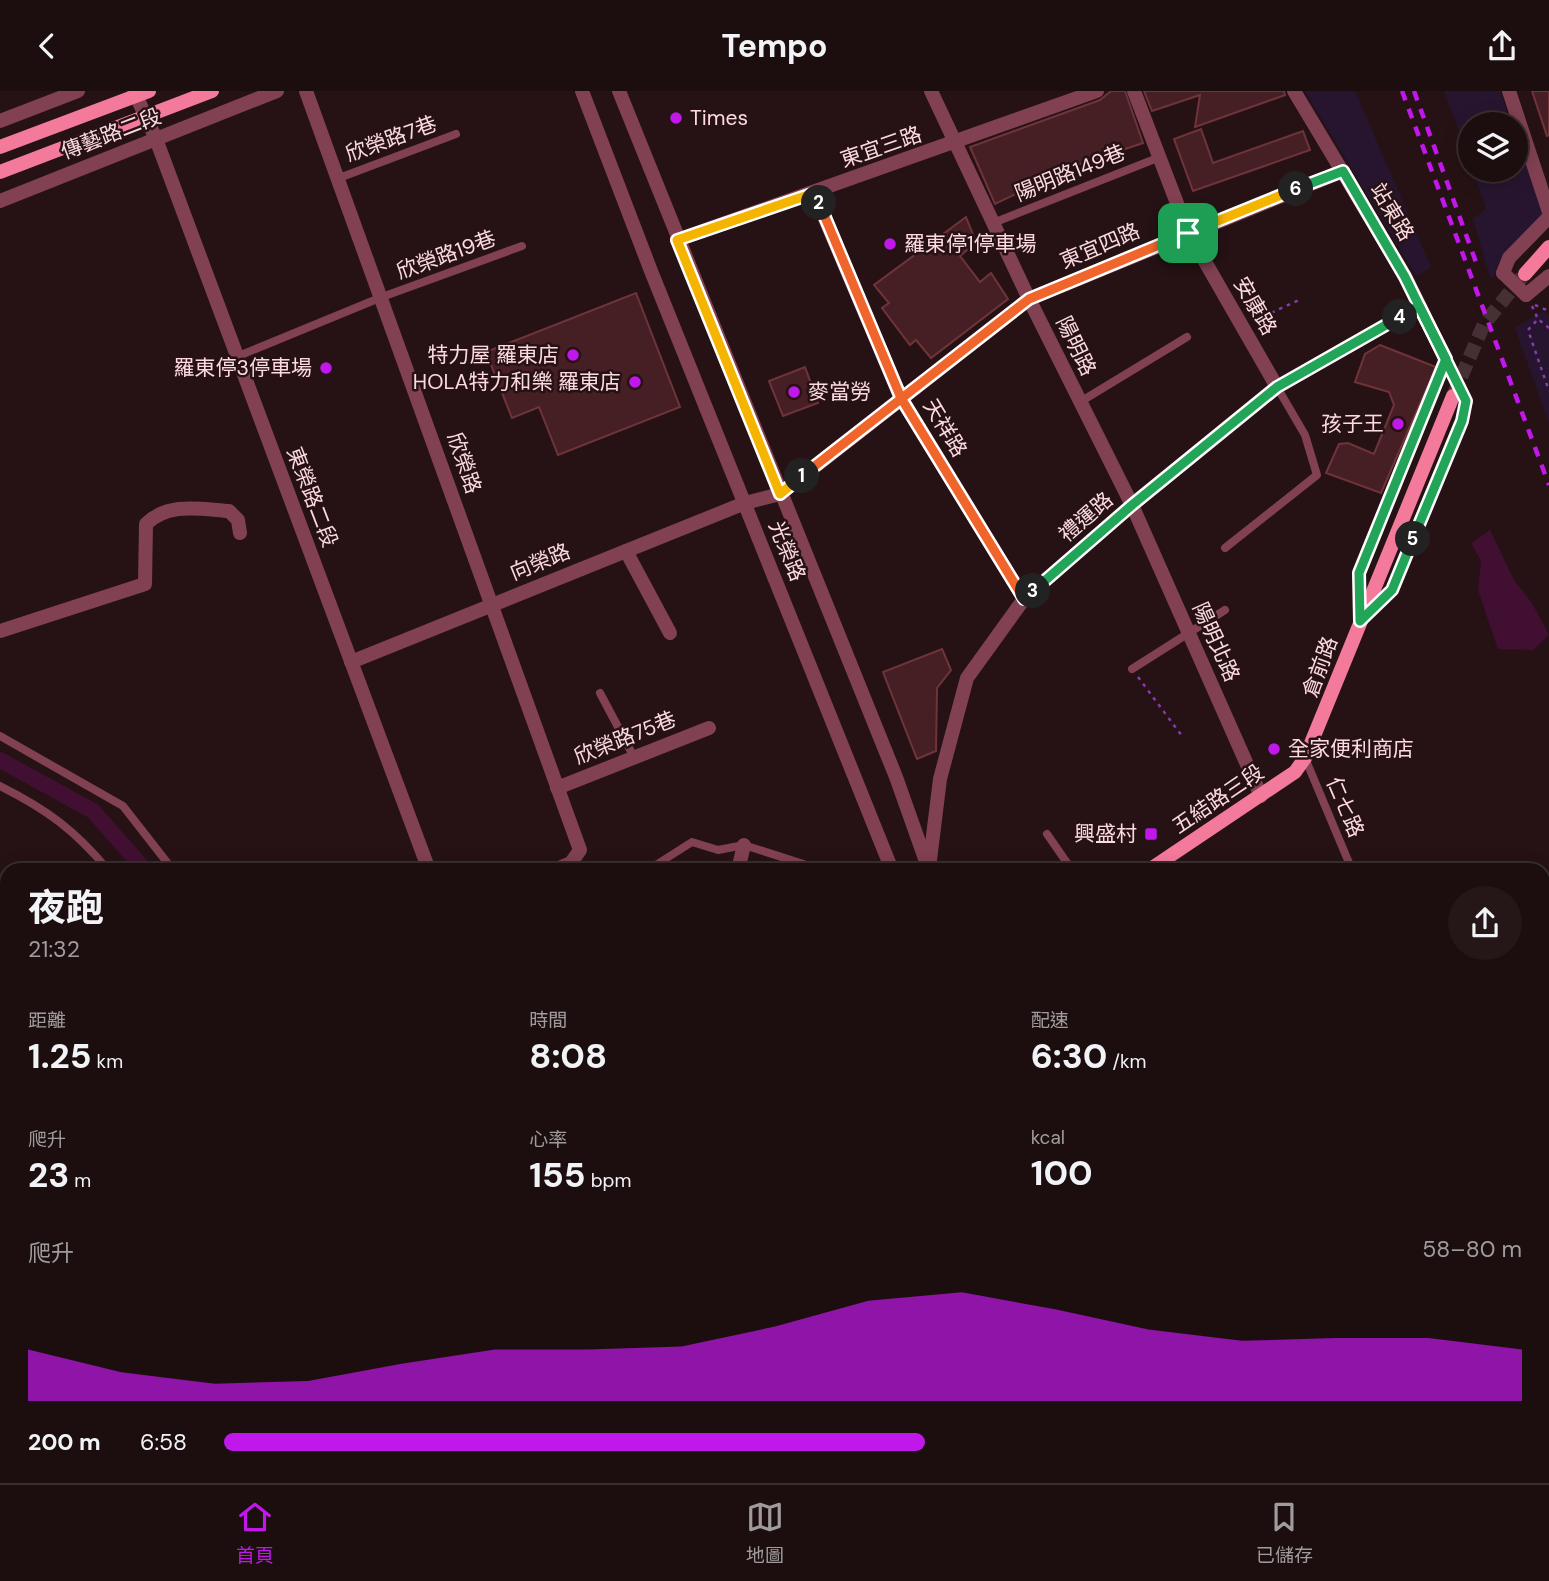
<!DOCTYPE html>
<html lang="zh-TW">
<head>
<meta charset="utf-8">
<style>
	body { margin:0; font-family:"DM Sans","Noto Sans TC",sans-serif; background:#251718; color:#f1f3f6; height:100vh; display:flex; flex-direction:column; font-size:26px; white-space:nowrap }
	* { box-sizing:border-box; margin:0 }
	p { font-size:23px; color:#a09c9e }
	.icon { flex:none; width:38px; height:38px; fill:none; stroke:currentColor; stroke-width:2; stroke-linecap:round; stroke-linejoin:round }
	.map { position:relative; flex:1; overflow:hidden }
	.panel { position:absolute; left:0px; top:772px; width:1550px; height:621px; display:flex; flex-direction:column; background:#1c0e0f; border-radius:21px 21px 0 0; box-shadow:0 4px 18px #0003,0 0 0 2px #3a2e2f }
	.panel>* { flex:none }
	.buttons { position:absolute; left:1458px; top:21px; display:grid; gap:14px }
	.buttons a { display:grid; place-items:center; width:70px; height:70px; border-radius:50%; background:#1c0e0f; box-shadow:0 4px 18px #0003,0 0 0 2px #3a2e2f; font-size:35px }
	.pin { position:absolute; display:grid; place-items:center; width:60px; height:60px; color:#fff; margin:-30px; border-radius:14px; box-shadow:0 4px 10px #0006 }
	.km { position:absolute; width:35px; height:35px; margin:-18px; border-radius:50%; background:#222; color:#fff; font-size:19px; line-height:35px; text-align:center }
	.round { display:grid; place-items:center; flex:none; width:74px; height:74px; border-radius:37px; background:#251718 }
	.head { display:flex; align-items:center; justify-content:space-between; height:119px; padding:0 28px }
	h1 { font-size:38px; font-weight:700; line-height:52px }
	.figures { display:grid; grid-template-columns:repeat(3,1fr); gap:10px; height:119px; padding:7px 28px }
	.figures div { display:grid; align-content:center }
	.figures b { font-size:35px; font-weight:700 }
	.figures small { font-size:19px; font-weight:400 }
	.figures p { font-size:19px }
	.chart { height:196px; padding:14px 28px }
	.chart p { display:flex; justify-content:space-between }
	.chart svg { width:100%; height:126px; margin-top:7px; fill:#c017ea; opacity:.7 }
	ul { padding:0 28px; list-style:none; font-size:23px }
	li { display:grid; grid-template-columns:112px 84px 1fr; align-items:center; height:52px }
	li i { height:18px; border-radius:9px; background:#c017ea }
	header { display:flex; justify-content:space-between; align-items:center; height:91px; padding:0 28px; background:#1c0e0f; font-size:32px; font-weight:700 }
	.dock { display:flex; justify-content:space-around; align-items:center; height:98px; border-top:2px solid #3a2e2f; background:#1c0e0f; font-size:19px; color:#a09c9e }
	.dock a { display:grid; justify-items:center; gap:4px }
	.dock .active { color:#c017ea }
	.map>svg:first-child { display:block }
	.green { fill:#27152f }
	.water { fill:#410f31 }
	.lines { fill:none; stroke-linecap:round; stroke-linejoin:round }
	.canal { stroke:#410f31; stroke-width:16 }
	.building { fill:#451f23; stroke:#6f343a; stroke-width:2 }
	.secondary-tunnel { stroke:#463033; stroke-width:14; stroke-dasharray:14 7; stroke-linecap:butt }
	.path { stroke:#853baf; stroke-width:2.5; stroke-dasharray:3.5 5; stroke-linecap:butt }
	.service { stroke:#814152; stroke-width:8 }
	.minor { stroke:#814152; stroke-width:14 }
	.tertiary { stroke:#814152; stroke-width:14 }
	.secondary { stroke:#f37a9b; stroke-width:14 }
	.rail { stroke:#c017ea; stroke-width:4.5; stroke-dasharray:10 9; stroke-linecap:butt }
	.minor-bridge { stroke:#814152; stroke-width:14 }
	.split-1-casing { stroke:#fff; stroke-width:14 }
	.split-2-casing { stroke:#fff; stroke-width:14 }
	.split-3-casing { stroke:#fff; stroke-width:14 }
	.split-4-casing { stroke:#fff; stroke-width:14 }
	.split-5-casing { stroke:#fff; stroke-width:14 }
	.split-6-casing { stroke:#fff; stroke-width:14 }
	.split-7-casing { stroke:#fff; stroke-width:14 }
	.split-1 { stroke:#f0652b; stroke-width:9 }
	.split-2 { stroke:#f5b400; stroke-width:9 }
	.split-3 { stroke:#f0652b; stroke-width:9 }
	.split-4 { stroke:#22a559; stroke-width:9 }
	.split-5 { stroke:#22a559; stroke-width:9 }
	.split-6 { stroke:#22a559; stroke-width:9 }
	.split-7 { stroke:#f5b400; stroke-width:9 }
	.poi-dot { fill:#c017ea; stroke:#261214; stroke-width:2.5 }
	.labels { text-anchor:middle; dominant-baseline:central; stroke-width:5; stroke-linejoin:round; paint-order:stroke }
	.poi-label { font-size:21px; fill:#fcdae0; stroke:#261214; text-anchor:end }
	.street-label { font-size:21px; fill:#fcdae0; stroke:#261214 }
</style>
</head>
<body>
<header><svg class="icon" aria-label="back" viewBox="0 0 24 24"><path d="M15 5l-7 7 7 7"/></svg>Tempo<svg class="icon" aria-label="share" viewBox="0 0 24 24"><path d="M12 15V3M7 8l5-5 5 5M5 13v7h14v-7"/></svg></header>
<div class="map">
<svg width="1549" height="1392" viewBox="0 0 1549 1392">
	<rect width="100%" height="100%" fill="#261214"/>
	<g class="green">
		<polygon points="1305,0 1355,0 1431,176 1416,185"/>
		<polygon points="1444,0 1500,0 1512,33 1470,33 1470,69"/>
		<polygon points="1516,43 1544,121 1496,176 1494,186 1490,187 1473,128 1486,118 1473,79 1516,79"/>
		<polygon points="1543,220 1549,224 1549,332 1515,237"/>
	</g>
	<polygon class="water" points="1490,439 1514,489 1532,512 1549,544 1533,559 1498,558 1478,499 1481,470 1471,452"/>
	<g class="lines">
		<g class="canal">
			<polyline points="0,669 93,720 145,779"/>
			<polyline points="690,779 709,779"/>
		</g>
	</g>
	<g class="building">
		<polygon points="1111,0 1125,0 1143,52 1038,87 1041,91 995,113 970,56 1100,9"/>
		<polygon points="1144,0 1284,0 1285,4 1195,36 1200,4 1152,20"/>
		<polygon points="1532,0 1549,0 1549,44 1547,45"/>
		<polygon points="1201,38 1213,72 1303,40 1310,59 1193,100 1174,48"/>
		<polygon points="966,126 976,151 960,165 980,191 991,182 1008,208 931,267 916,249 910,254 882,217 889,212 874,194"/>
		<polygon points="636,202 680,316 558,364 539,316 512,327 486,261"/>
		<polygon points="1380,254 1436,276 1381,402 1326,382 1339,353 1348,352 1374,363 1394,314 1389,301 1355,291 1365,263"/>
		<polygon points="805,276 818,312 783,325 769,290"/>
		<polygon points="942,558 951,579 937,597 936,660 917,668 883,581"/>
	</g>
	<g class="lines">
		<polyline class="secondary-tunnel" points="1453,305 1484,233 1522,186"/>
		<g class="path">
			<polyline points="1535,214 1549,220"/>
			<polyline points="1532,215 1538,228"/>
			<polyline points="1256,229 1301,208"/>
			<polyline points="1549,237 1538,228 1528,239 1549,300"/>
			<polyline points="1138,586 1182,645"/>
		</g>
		<g class="service">
			<polyline points="339,87 456,43"/>
			<polyline points="993,132 1160,66"/>
			<polyline points="236,266 382,206 522,155"/>
			<polyline points="1080,311 1187,246"/>
			<polyline points="1225,457 1317,384 1305,344 1277,296"/>
			<polyline points="1359,523 1359,482 1446,268"/>
			<polyline points="1367,523 1392,499 1462,330 1467,311 1446,268"/>
			<polyline points="1132,578 1225,519"/>
			<polyline points="600,602 634,666"/>
			<polyline points="0,645 123,715 173,779"/>
			<polyline points="1305,667 1352,779"/>
			<path d="M0,695c46,23 75,44 108,84"/>
			<polyline points="1047,743 1072,779"/>
			<polyline points="648,779 692,751 718,759 744,754 822,779"/>
			<polyline points="1544,1275 1549,1274"/>
			<polyline points="1524,1386 1527,1392"/>
		</g>
		<g class="minor">
			<polyline points="134,0 156,48 429,779"/>
			<polyline points="306,0 580,759 571,772 554,779"/>
			<polyline points="931,0 1029,208 1132,414 1261,705"/>
			<polyline points="1134,0 1188,141 1277,296"/>
			<polyline points="1294,0 1405,185 1446,268"/>
			<polyline points="1509,0 1549,121"/>
			<polyline points="0,30 78,0"/>
			<polyline points="814,102 901,307 1024,508"/>
			<polyline points="0,110 277,0"/>
			<polyline points="677,149 1097,0"/>
			<polyline points="1503,182 1509,167 1549,126"/>
			<polyline points="1526,204 1549,185"/>
			<polyline points="626,460 670,542"/>
			<path d="M0,540l145,-47 1,-60c22,-22 54,-15 83,-13l9,9 2,13"/>
			<polyline points="351,571 745,412 780,403 1029,208 1343,80"/>
			<polyline points="557,697 709,637"/>
			<polyline points="929,777 940,688 967,587 1024,508 1132,414 1277,296 1419,215"/>
			<polyline points="738,779 744,754"/>
			<polyline points="128,1386 131,1392"/>
		</g>
		<g class="tertiary">
			<polyline points="582,0 651,180 892,779"/>
			<polyline points="619,0 896,686 929,779"/>
			<polyline points="568,1386 568,1392"/>
			<polyline points="1137,1386 1140,1392"/>
			<polyline points="1165,1386 1167,1392"/>
		</g>
		<g class="secondary">
			<polyline points="0,56 149,0"/>
			<polyline points="0,81 212,0"/>
			<polyline points="1525,183 1549,156"/>
			<polyline points="1149,779 1295,681 1305,667 1453,305"/>
			<polyline points="10,1392 23,1386"/>
		</g>
		<g class="rail">
			<polyline points="1402,0 1549,394"/>
			<polyline points="1414,0 1477,174"/>
		</g>
		<polyline class="minor-bridge" points="1503,182 1526,204"/>
	</g>
	<g class="lines">
		<g class="split-1-casing">
			<polyline id="split-1" points="802,385 1029,208 1188,142"/>
		</g>
		<g class="split-2-casing">
			<polyline id="split-2" points="802,385 780,403 677,149 814,102 819,112"/>
		</g>
		<g class="split-3-casing">
			<polyline id="split-3" points="819,112 901,307 1024,508 1033,500"/>
		</g>
		<g class="split-4-casing">
			<polyline id="split-4" points="1033,500 1132,414 1277,296 1400,226"/>
		</g>
		<g class="split-5-casing">
			<polyline id="split-5" points="1400,226 1419,215 1446,268 1359,482 1360,530 1392,499 1413,448"/>
		</g>
		<g class="split-6-casing">
			<polyline id="split-6" points="1296,98 1343,80 1405,186 1466,310 1462,330 1413,448"/>
		</g>
		<g class="split-7-casing">
			<polyline id="split-7" points="1188,142 1296,98"/>
		</g>
		<use href="#split-1" class="split-1"/>
		<use href="#split-2" class="split-2"/>
		<use href="#split-3" class="split-3"/>
		<use href="#split-4" class="split-4"/>
		<use href="#split-5" class="split-5"/>
		<use href="#split-6" class="split-6"/>
		<use href="#split-7" class="split-7"/>
	</g>
	<g class="poi-dot">
		<circle cx="676" cy="27" r="7"/>
		<circle cx="890" cy="153" r="7"/>
		<circle cx="573" cy="264" r="7"/>
		<circle cx="326" cy="277" r="7"/>
		<circle cx="635" cy="291" r="7"/>
		<circle cx="794" cy="301" r="7"/>
		<circle cx="1398" cy="333" r="7"/>
		<circle cx="1274" cy="658" r="7"/>
		<rect x="1144" y="736" width="14" height="14" rx="3.5"/>
	</g>
	<g class="labels">
		<g class="poi-label">
			<text x="690" y="27" text-anchor="start">Times</text>
			<text x="904" y="153" text-anchor="start">羅東停1停車場</text>
			<text x="559" y="264">特力屋 羅東店</text>
			<text x="312" y="277">羅東停3停車場</text>
			<text x="621" y="291">HOLA特力和樂 羅東店</text>
			<text x="808" y="301" text-anchor="start">麥當勞</text>
			<text x="1384" y="333">孩子王</text>
			<text x="1288" y="658" text-anchor="start">全家便利商店</text>
			<text x="1137" y="743">興盛村</text>
		</g>
		<g class="street-label">
			<text transform="translate(111 43) rotate(-21)">傳藝路二段</text>
			<text transform="translate(391 48) rotate(-20)">欣榮路7巷</text>
			<text transform="translate(881 56) rotate(-19)">東宜三路</text>
			<text transform="translate(1070 82) rotate(-22)">陽明路149巷</text>
			<text transform="translate(1392 121) rotate(59)">站東路</text>
			<text transform="translate(1100 155) rotate(-23)">東宜四路</text>
			<text transform="translate(446 164) rotate(-20)">欣榮路19巷</text>
			<text transform="translate(1255 215) rotate(60)">安康路</text>
			<text transform="translate(1076 255) rotate(64)">陽明路</text>
			<text transform="translate(945 337) rotate(59)">天祥路</text>
			<text transform="translate(464 372) rotate(71)">欣榮路</text>
			<text transform="translate(312 406) rotate(69)">東榮路二段</text>
			<text transform="translate(1086 426) rotate(-41)">禮運路</text>
			<text transform="translate(787 460) rotate(68)">光榮路</text>
			<text transform="translate(540 471) rotate(-22)">向榮路</text>
			<text transform="translate(1216 551) rotate(66)">陽明北路</text>
			<text transform="translate(1320 576) rotate(-70)">倉前路</text>
			<text transform="translate(625 647) rotate(-22)">欣榮路75巷</text>
			<text transform="translate(1218 708) rotate(-34)">五結路三段</text>
			<text transform="translate(1345 716) rotate(67)">仁七路</text>
		</g>
	</g>
</svg>
<div class="buttons">
<a><svg class="icon" aria-label="layers" viewBox="0 0 24 24"><path d="M12 4l9 5-9 5-9-5zM3 14l9 5 9-5"/></svg></a>
</div>
<div class="pin" style="left:1188px;top:142px;background:#1e9e55"><svg class="icon" aria-label="arrive" viewBox="0 0 24 24"><path d="M6 21V4h12l-3 4 3 4H6"/></svg></div>
<b class="km" style="left:802px;top:385px">1</b>
<b class="km" style="left:819px;top:112px">2</b>
<b class="km" style="left:1033px;top:500px">3</b>
<b class="km" style="left:1400px;top:226px">4</b>
<b class="km" style="left:1413px;top:448px">5</b>
<b class="km" style="left:1296px;top:98px">6</b>
<section class="panel">
<div class="head"><div><h1>夜跑</h1><p>21:32</p></div><a class="round"><svg class="icon" aria-label="share" viewBox="0 0 24 24"><path d="M12 15V3M7 8l5-5 5 5M5 13v7h14v-7"/></svg></a></div>
<div class="figures">
<div><p>距離</p><b>1.25<small> km</small></b></div>
<div><p>時間</p><b>8:08</b></div>
<div><p>配速</p><b>6:30<small> /km</small></b></div>
</div>
<div class="figures">
<div><p>爬升</p><b>23<small> m</small></b></div>
<div><p>心率</p><b>155<small> bpm</small></b></div>
<div><p>kcal</p><b>100</b></div>
</div>
<div class="chart"><p><span>爬升</span>58–80 m</p>
<svg viewBox="0 0 160 44" preserveAspectRatio="none"><path d="M0 44V26L10 34L20 38L30 37L40 31L50 26L60 26L70 25L80 18L90 9L100 6L110 12L120 19L130 23L140 22L150 22L160 26V44z"/></svg>
</div>
<ul>
<li><b>200 m</b>6:58<i style="width:54%"></i></li>
</ul>
</section>
</div>
<nav class="dock">
<a class="active"><svg class="icon" aria-label="home" viewBox="0 0 24 24"><path d="M3 11l9-7 9 7M6 9v11h12V9"/></svg>首頁</a>
<a><svg class="icon" aria-label="map" viewBox="0 0 24 24"><path d="M3 6l6-2 6 2 6-2v14l-6 2-6-2-6 2zM9 4v14M15 6v14"/></svg>地圖</a>
<a><svg class="icon" aria-label="saved" viewBox="0 0 24 24"><path d="M7 4h10v16l-5-4-5 4z"/></svg>已儲存</a>
</nav>
</body>
</html>
